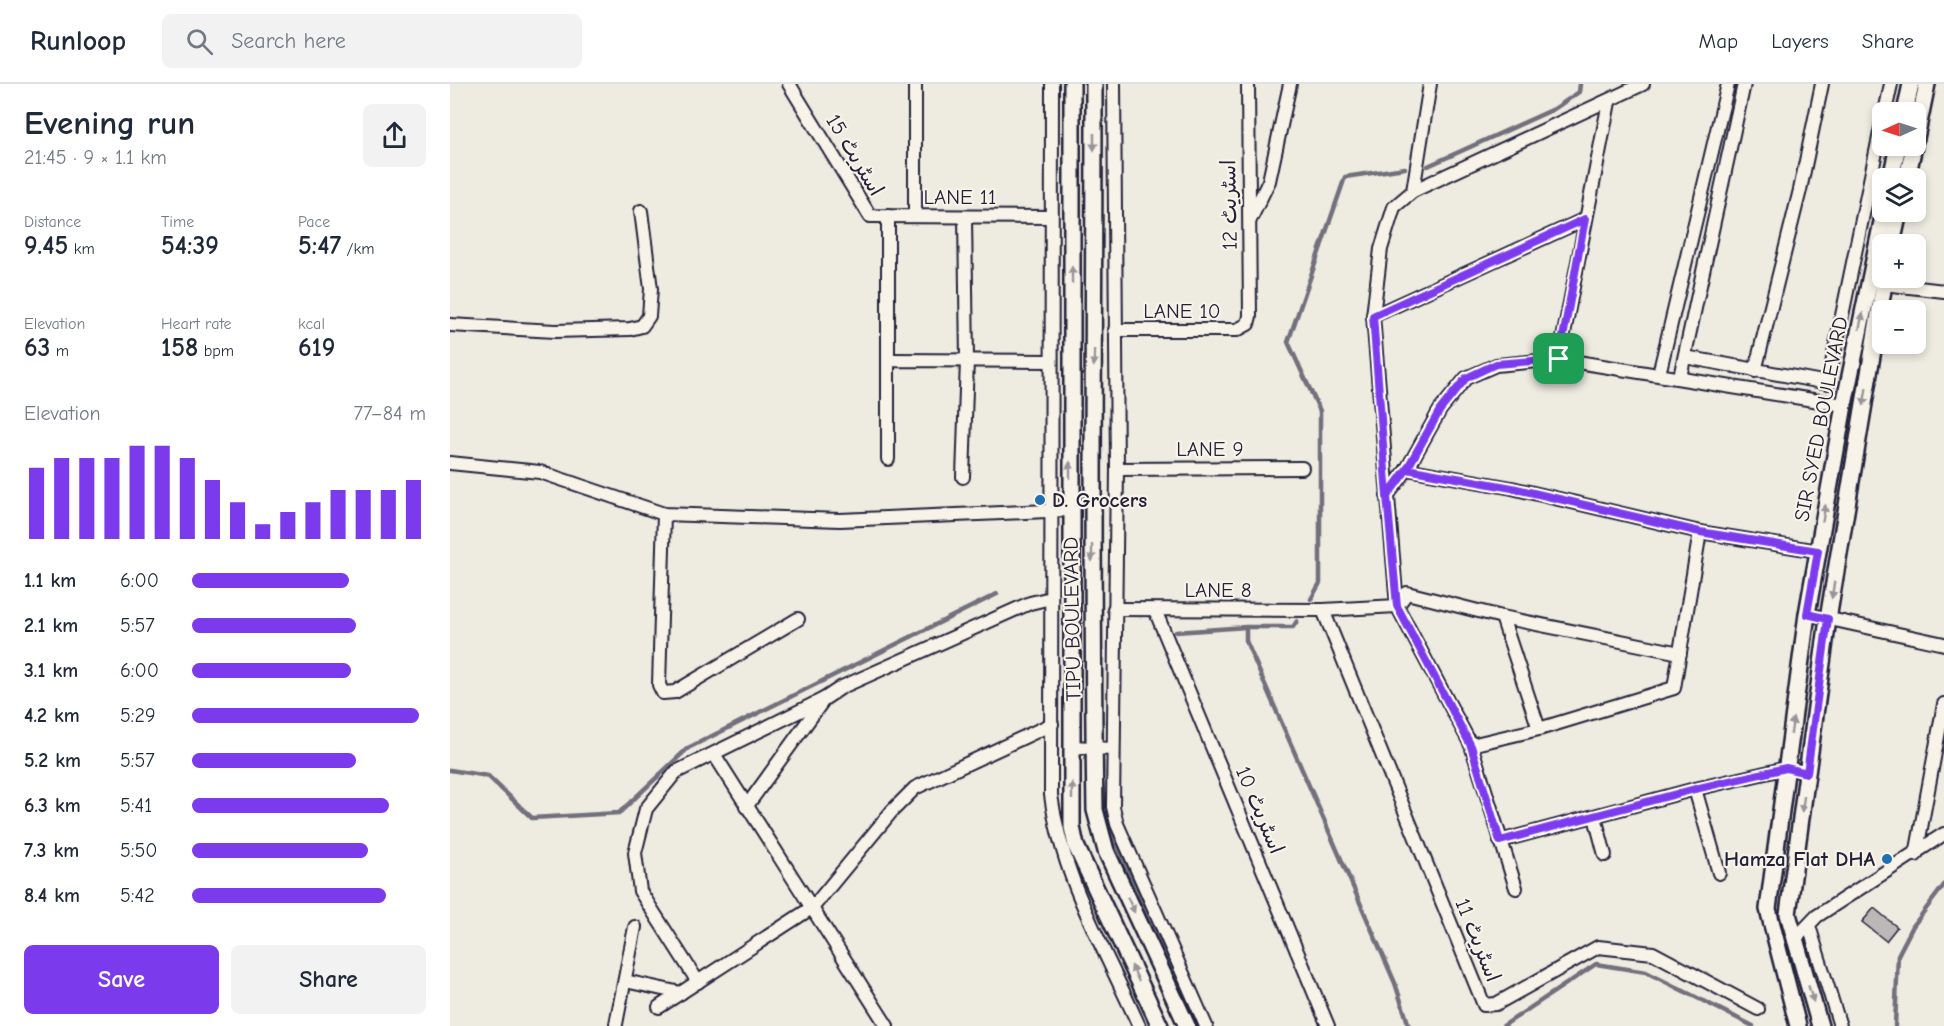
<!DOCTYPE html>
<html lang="en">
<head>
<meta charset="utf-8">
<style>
	body { margin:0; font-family:"Comic Neue","Playpen Sans Arabic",sans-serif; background:#f2f2f3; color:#1f2937; height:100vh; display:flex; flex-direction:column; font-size:22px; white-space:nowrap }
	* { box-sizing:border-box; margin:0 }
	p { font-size:20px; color:#747a83 }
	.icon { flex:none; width:33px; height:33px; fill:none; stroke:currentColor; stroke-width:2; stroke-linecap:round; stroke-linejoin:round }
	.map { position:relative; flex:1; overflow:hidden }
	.panel { display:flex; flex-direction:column; background:#fff; width:450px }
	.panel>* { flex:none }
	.needle { width:39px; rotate:267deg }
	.tools { position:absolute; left:1422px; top:18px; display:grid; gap:12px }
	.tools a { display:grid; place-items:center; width:54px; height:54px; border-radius:9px; background:#fff; box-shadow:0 3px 9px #0003; font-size:30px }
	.pin { position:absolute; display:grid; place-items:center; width:51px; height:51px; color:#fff; margin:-26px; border-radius:12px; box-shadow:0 3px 9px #0006 }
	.round { display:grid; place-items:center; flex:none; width:63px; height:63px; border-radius:9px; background:#f2f2f3 }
	.headline { display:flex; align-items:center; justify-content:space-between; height:102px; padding:0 24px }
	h1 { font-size:33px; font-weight:600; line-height:45px }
	.stats { display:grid; grid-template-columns:repeat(3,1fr); gap:9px; height:102px; padding:6px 24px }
	.stats div { display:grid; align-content:center }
	.stats b { font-size:26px; font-weight:600 }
	.stats small { font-size:16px; font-weight:400 }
	.stats p { font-size:16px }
	.chart { height:168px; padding:12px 24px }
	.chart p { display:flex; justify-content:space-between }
	.chart svg { width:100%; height:108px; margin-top:6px; stroke:#7c3aed; stroke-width:6 }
	.cta { display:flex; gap:12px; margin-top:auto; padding:12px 24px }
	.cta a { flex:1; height:69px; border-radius:9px; background:#7c3aed; color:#fff; font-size:24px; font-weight:600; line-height:69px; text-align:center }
	.cta a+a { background:#f2f2f3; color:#1f2937 }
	ul { padding:0 24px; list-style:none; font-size:20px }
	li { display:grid; grid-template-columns:96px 72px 1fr; align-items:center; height:45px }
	li i { height:15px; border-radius:8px; background:#7c3aed }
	header { display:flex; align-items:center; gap:36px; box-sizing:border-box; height:84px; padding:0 30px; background:#fff; border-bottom:2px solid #e0e1e3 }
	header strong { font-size:28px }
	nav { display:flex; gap:33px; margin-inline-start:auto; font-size:21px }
	.search { width:420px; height:54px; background:#f2f2f3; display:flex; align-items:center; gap:15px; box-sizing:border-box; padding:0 21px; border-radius:9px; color:#747a83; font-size:22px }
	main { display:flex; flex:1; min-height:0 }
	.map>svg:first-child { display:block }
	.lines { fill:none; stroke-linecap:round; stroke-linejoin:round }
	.stream { stroke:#716f7b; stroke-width:4.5 }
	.building { fill:#bbb8b7; stroke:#22223b; stroke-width:1.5 }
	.minor-casing { stroke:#22223b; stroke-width:16 }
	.tertiary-casing { stroke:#22223b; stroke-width:20 }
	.minor { stroke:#f7f3e8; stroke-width:12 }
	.tertiary { stroke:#f7f3e8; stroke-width:15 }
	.oneway { fill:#97959a }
	.route-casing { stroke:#fff; stroke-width:12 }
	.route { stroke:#7c3aed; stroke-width:8 }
	.poi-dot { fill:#1f6fb2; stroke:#f7f3e8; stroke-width:2 }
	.labels { text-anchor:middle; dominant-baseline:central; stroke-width:4.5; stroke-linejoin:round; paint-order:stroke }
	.street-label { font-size:21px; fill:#22223b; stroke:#f7f3e8 }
	.poi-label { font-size:21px; font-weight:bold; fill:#22223b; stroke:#f7f3e8; text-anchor:start }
</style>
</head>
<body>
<header>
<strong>Runloop</strong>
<div class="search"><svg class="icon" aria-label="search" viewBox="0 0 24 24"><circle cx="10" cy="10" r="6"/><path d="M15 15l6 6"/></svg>Search here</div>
<nav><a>Map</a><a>Layers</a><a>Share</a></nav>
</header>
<main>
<section class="panel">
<div class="headline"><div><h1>Evening run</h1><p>21:45 · 9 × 1.1 km</p></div><a class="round"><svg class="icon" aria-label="share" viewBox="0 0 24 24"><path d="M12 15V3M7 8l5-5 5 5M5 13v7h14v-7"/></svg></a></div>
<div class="stats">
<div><p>Distance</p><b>9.45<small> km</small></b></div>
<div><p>Time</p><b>54:39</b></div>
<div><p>Pace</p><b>5:47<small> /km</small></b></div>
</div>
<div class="stats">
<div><p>Elevation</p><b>63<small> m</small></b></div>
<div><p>Heart rate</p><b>158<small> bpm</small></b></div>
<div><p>kcal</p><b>619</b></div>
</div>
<div class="chart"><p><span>Elevation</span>77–84 m</p>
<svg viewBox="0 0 160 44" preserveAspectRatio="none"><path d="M5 44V15M15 44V11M25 44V11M35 44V11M45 44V6M55 44V6M65 44V11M75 44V20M85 44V29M95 44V38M105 44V33M115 44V29M125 44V24M135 44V24M145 44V24M155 44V20"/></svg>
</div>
<ul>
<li><b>1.1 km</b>6:00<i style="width:67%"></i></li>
<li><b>2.1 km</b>5:57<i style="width:70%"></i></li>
<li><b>3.1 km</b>6:00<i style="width:68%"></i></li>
<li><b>4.2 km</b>5:29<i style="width:97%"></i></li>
<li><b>5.2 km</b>5:57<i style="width:70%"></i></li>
<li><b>6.3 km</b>5:41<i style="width:84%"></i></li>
<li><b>7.3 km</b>5:50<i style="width:75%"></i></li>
<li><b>8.4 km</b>5:42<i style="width:83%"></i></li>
</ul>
<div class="cta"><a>Save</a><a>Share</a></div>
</section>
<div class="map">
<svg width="1494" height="942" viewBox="0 0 1494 942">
	<rect width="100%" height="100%" fill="#eeebe1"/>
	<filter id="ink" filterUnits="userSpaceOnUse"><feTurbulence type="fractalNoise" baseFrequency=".0167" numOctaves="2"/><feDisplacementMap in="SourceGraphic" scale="12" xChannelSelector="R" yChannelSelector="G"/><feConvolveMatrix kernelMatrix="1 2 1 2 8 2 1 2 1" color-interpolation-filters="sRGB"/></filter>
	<g filter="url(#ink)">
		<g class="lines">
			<g class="stream">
				<polyline points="978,82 1104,25 1129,8 1130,0"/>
				<polyline points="861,515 870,499 870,327 838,258 895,93 955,84"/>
				<polyline points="796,543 796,557 945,899 959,942"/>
				<polyline points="726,548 796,543 843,543 847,537"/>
				<polyline points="0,686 38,692 82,734 169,729 238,664 547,510"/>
				<polyline points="652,689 652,677"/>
				<polyline points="652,700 656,738 746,942"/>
				<polyline points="1053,942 1146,880 1196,888 1303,942"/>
				<polyline points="1445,942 1448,871 1463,842 1494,801"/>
			</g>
		</g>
		<polygon class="building" points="1424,824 1447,843 1436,857 1412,838"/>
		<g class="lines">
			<g class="minor-casing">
				<g id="minor">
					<polyline points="339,0 420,132 601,133"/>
					<polyline points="465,0 465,132"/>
					<path d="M602,0l-1,711c11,84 54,154 88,231"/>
					<polyline points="664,0 667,385 663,723 667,740 756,942"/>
					<polyline points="1435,28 1441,0"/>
					<polyline points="963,107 980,0"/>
					<polyline points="438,132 438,276"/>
					<polyline points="800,136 819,97 840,0"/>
					<polyline points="1434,200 1494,207"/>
					<polyline points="923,232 1135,135"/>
					<polyline points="0,241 105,247 180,245 192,242 199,232 201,205 191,127"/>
					<polyline points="665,246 787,246 798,240 800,232 798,0"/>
					<polyline points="1235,273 1378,299 1432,39"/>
					<polyline points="1109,275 1159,18"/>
					<polyline points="1305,287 1350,106 1372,0"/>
					<polyline points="1209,290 1278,0"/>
					<polyline points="1230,293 1294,0"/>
					<polyline points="438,375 438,276 601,277"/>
					<polyline points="0,379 90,388 214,430 390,436 620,426"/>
					<polyline points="667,385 852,384"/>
					<polyline points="957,385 1062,404 1250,448 1368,467"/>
					<polyline points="513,393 517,276 515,133"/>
					<polyline points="937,412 957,385 990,326 1016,294 1046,281 1109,275 1394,321"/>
					<polyline points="214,430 209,601 213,609 225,608 348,535"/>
					<polyline points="664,525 873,526 947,522 957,509 1052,533 1230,569"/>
					<polyline points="705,526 878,942"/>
					<polyline points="873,526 1034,921 1046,920 1148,863 1203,869 1308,925"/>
					<polyline points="1357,530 1494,560"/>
					<polyline points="1052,533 1089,645"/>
					<polyline points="1021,661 1089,645 1224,604 1250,448"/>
					<polyline points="622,663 663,665"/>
					<polyline points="264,670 437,942"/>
					<polyline points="1245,705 1269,789"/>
					<polyline points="296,723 374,615 392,603 580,519 601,514"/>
					<polyline points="1145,733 1155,771"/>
					<polyline points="1050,757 1245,705 1337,684 1357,689"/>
					<polyline points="1466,771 1494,620"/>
					<polyline points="1066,804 1021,661 947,522 923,232 931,165 944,123 963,107 1193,0"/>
					<polyline points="1359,842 1390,942"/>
					<polyline points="1344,856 1367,832 1494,750"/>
					<polyline points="175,897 231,909"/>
					<polyline points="248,898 190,807 185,769 196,725 226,688 374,615"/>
					<polyline points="209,923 363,823 442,727 465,704 602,640"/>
					<polyline points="166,940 185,843"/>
				</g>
			</g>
			<g class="tertiary-casing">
				<g id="tertiary">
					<polyline points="622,0 622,743 626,762 710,942"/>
					<path d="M644,0c0,242 -3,484 1,726l11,41 81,175"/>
					<polyline points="1455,28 1461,0"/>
					<polyline points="1466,54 1477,0"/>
					<polyline points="1441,94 1448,62"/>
					<polyline points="1457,94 1464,62"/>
					<polyline points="1442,160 1449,128"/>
					<polyline points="1348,942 1318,825 1357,530 1394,321 1434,128"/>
					<polyline points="1370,942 1338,830 1378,535 1435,194"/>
				</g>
			</g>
			<use href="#minor" class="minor"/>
			<use href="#tertiary" class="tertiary"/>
		</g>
		<defs><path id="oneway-solid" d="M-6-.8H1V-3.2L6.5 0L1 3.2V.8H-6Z" transform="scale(1.5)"/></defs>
		<g class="oneway">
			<use href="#oneway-solid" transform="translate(644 58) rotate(90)"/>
			<use href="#oneway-solid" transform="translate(622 191) rotate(-90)"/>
			<use href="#oneway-solid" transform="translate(1411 237) rotate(-78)"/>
			<use href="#oneway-solid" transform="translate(644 274) rotate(91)"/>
			<use href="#oneway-solid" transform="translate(1415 313) rotate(99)"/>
			<use href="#oneway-solid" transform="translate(620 386) rotate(-90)"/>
			<use href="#oneway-solid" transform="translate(1374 429) rotate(-80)"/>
			<use href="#oneway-solid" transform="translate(642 469) rotate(90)"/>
			<use href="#oneway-solid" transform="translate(1383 506) rotate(99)"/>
			<use href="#oneway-solid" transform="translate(1342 642) rotate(-82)"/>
			<use href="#oneway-solid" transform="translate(622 707) rotate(-90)"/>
			<use href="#oneway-solid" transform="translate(1353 720) rotate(98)"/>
			<use href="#oneway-solid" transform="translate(681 821) rotate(65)"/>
			<use href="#oneway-solid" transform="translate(685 889) rotate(-115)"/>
			<use href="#oneway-solid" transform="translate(1361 910) rotate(73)"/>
		</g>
	</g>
	<g class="lines" filter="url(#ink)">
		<g class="route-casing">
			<polyline id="route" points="1109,275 1046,280 1016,294 990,326 957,385 937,412 947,522 1021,662 1050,757 1245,705 1336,684 1357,689 1378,535 1357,530 1368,467 1250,448 1062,404 957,385 937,412 923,232 1135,135 1109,275"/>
		</g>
		<use href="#route" class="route"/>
	</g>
	<g class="poi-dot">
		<circle cx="590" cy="416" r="6"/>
		<circle cx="1437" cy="775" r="6"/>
	</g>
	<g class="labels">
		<g class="street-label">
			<text transform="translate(405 71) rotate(59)">اسٹریٹ 15</text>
			<text x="510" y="113">LANE 11</text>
			<text transform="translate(779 121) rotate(-91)">اسٹریٹ 12</text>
			<text x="732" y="227">LANE 10</text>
			<text transform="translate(1371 335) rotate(-79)">SIR SYED BOULEVARD</text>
			<text x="760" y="365">LANE 9</text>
			<text x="768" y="506">LANE 8</text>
			<text transform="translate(622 535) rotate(-91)">TIPU BOULEVARD</text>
			<text transform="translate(810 726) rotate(67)">اسٹریٹ 10</text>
			<text transform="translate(1028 856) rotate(68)">اسٹریٹ 11</text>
		</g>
		<g class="poi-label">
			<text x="602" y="416">D. Grocers</text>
			<text x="1425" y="775" text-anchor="end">Hamza Flat DHA</text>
		</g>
	</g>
</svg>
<div class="tools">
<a><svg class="needle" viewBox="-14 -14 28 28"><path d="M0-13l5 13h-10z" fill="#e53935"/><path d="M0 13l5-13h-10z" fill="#747a83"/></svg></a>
<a><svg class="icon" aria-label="layers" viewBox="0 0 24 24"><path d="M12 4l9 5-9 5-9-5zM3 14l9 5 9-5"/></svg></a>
<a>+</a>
<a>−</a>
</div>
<div class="pin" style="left:1109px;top:275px;background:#1e9e55"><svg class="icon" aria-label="arrive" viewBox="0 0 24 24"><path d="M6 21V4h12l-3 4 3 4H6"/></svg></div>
</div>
</main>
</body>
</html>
